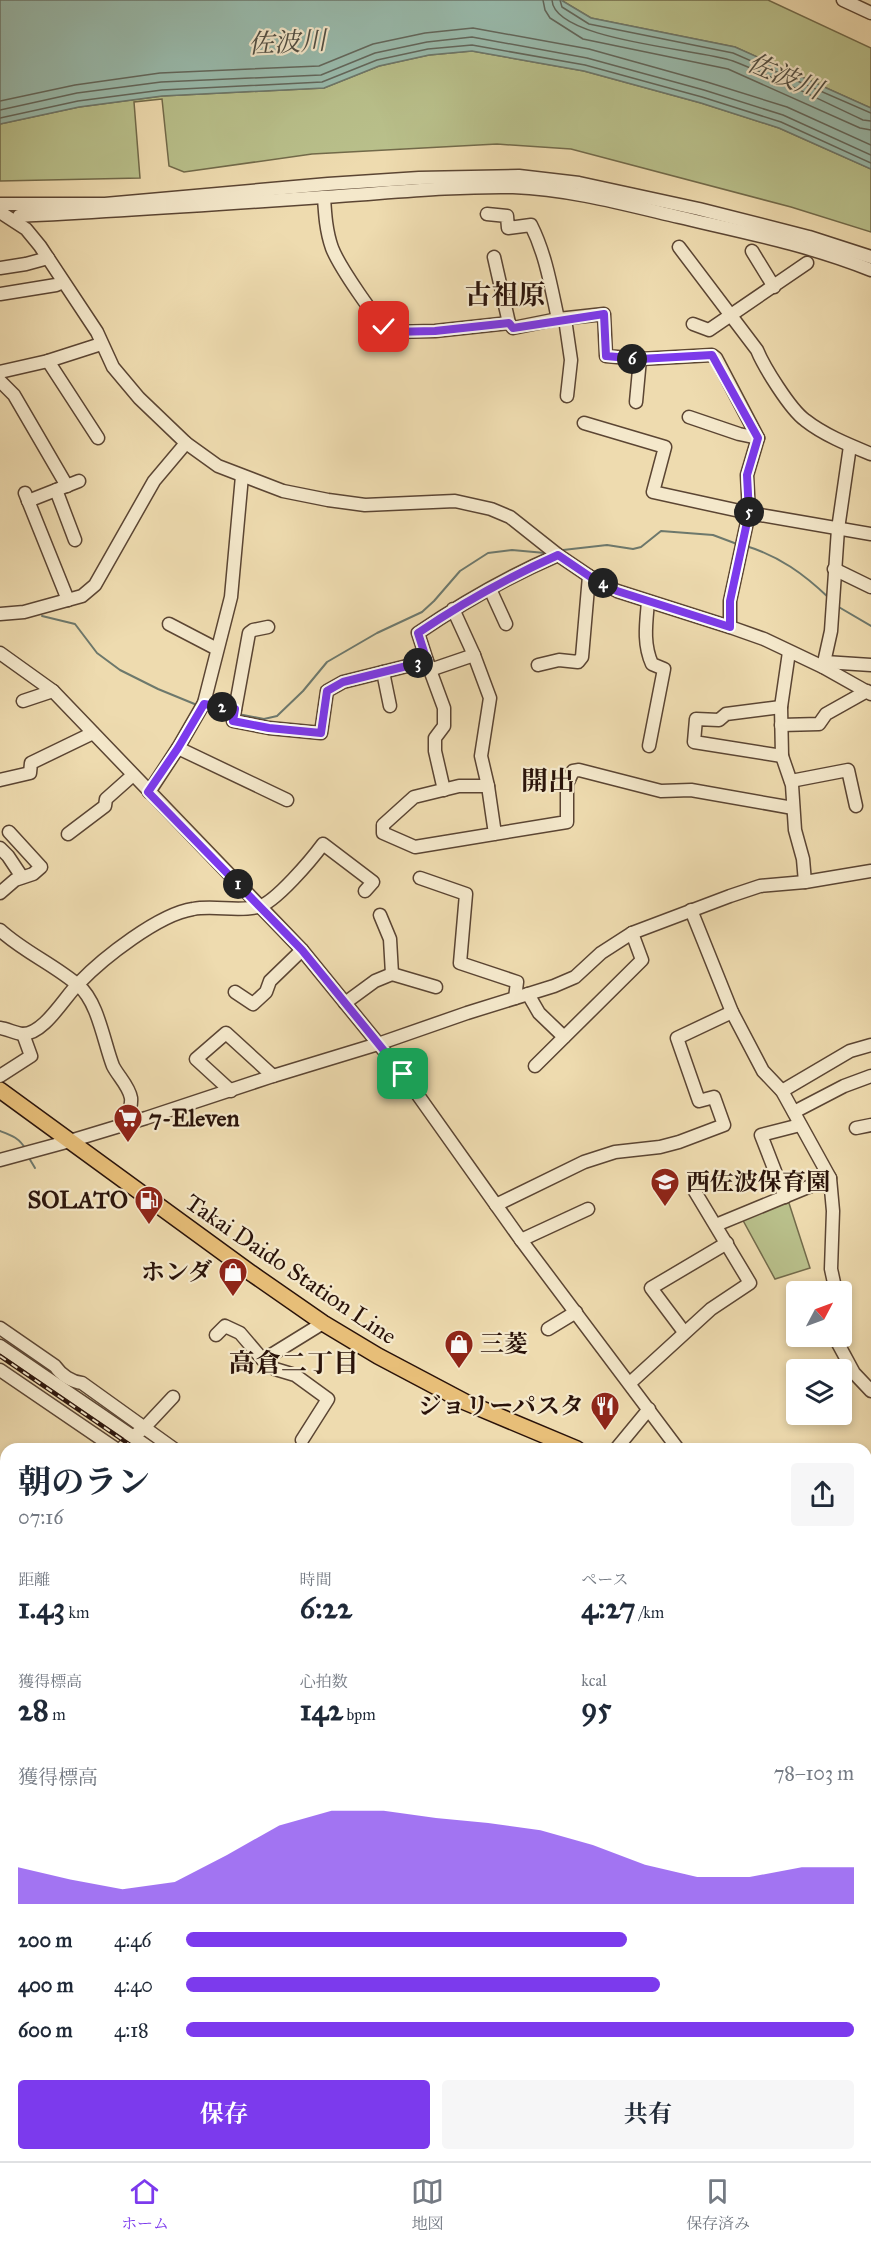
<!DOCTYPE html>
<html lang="ja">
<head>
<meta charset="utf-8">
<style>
	body { margin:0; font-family:"IM FELL Great Primer","Noto Serif JP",serif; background:#f6f6f7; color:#1f2937; height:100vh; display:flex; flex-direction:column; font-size:22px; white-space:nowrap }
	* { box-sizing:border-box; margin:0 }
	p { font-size:20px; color:#747a83 }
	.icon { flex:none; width:33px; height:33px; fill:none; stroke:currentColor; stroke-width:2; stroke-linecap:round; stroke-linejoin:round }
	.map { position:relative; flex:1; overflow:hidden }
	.sheet { position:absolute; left:0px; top:1443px; width:872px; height:718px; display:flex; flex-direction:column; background:#fff; border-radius:18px 18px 0 0; box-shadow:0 3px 9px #0003 }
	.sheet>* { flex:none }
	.needle { width:39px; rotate:49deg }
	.fabs { position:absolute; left:786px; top:1281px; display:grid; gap:12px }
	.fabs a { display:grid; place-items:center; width:66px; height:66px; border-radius:6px; background:#fff; box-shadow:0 3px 9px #0003; font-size:30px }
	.pin { position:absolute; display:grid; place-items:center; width:51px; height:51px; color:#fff; margin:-26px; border-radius:12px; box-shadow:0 3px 9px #0006 }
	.km { position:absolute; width:30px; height:30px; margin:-15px; border-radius:50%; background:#222; color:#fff; font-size:16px; line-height:30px; text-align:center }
	.round { display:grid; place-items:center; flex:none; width:63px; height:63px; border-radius:6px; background:#f6f6f7 }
	.overview { display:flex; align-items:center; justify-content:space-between; height:102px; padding:0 18px }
	h1 { font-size:33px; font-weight:700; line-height:45px }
	.stats { display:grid; grid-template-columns:repeat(3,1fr); gap:9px; height:102px; padding:6px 18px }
	.stats div { display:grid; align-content:center }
	.stats b { font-size:30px; font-weight:700 }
	.stats small { font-size:16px; font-weight:400 }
	.stats p { font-size:16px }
	.chart { height:168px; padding:12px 18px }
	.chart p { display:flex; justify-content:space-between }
	.chart svg { width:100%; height:108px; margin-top:6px; fill:#7c3aed; opacity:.7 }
	.action { display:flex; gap:12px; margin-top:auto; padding:12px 18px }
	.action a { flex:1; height:69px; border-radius:6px; background:#7c3aed; color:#fff; font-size:24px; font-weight:700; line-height:69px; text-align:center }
	.action a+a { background:#f6f6f7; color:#1f2937 }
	ul { padding:0 18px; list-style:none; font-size:20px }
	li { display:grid; grid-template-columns:96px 72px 1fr; align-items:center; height:45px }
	li i { height:15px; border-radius:8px; background:#7c3aed }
	.dock { display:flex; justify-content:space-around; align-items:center; height:84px; border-top:2px solid #e0e1e3; background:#fff; font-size:16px; color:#747a83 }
	.dock a { display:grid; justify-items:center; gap:3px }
	.dock .selected { color:#7c3aed }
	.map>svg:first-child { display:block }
	.green { fill:#b9c08b; stroke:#726a4a; stroke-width:1.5 }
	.water { fill:#99bbad; stroke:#6d786c; stroke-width:1.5 }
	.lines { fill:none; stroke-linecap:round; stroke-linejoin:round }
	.shore { stroke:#62675c; stroke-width:1.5 }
	.stream { stroke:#6d786c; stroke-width:2 }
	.minor-casing { stroke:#5b4533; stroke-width:15 }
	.major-casing { stroke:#2a130a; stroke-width:18 }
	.minor { stroke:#f4e8cb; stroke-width:12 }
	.major { stroke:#e7be78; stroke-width:15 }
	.rail-casing { stroke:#2a130a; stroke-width:4.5 }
	.rail { stroke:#f4e8cb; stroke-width:2; stroke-dasharray:7; stroke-linecap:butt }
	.route-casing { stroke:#fff; stroke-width:12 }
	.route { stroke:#7c3aed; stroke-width:8 }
	.labels { text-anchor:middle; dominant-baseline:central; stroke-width:4.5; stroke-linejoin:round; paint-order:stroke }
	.poi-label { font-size:24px; font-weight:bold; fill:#2a130a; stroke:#f4e8cb; text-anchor:start }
	.street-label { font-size:24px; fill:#2a130a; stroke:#f4e8cb }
	.water-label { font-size:26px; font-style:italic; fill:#514e43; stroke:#f4e8cb }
	.neighbourhood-label { font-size:26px; font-weight:bold; fill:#2a130a; stroke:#f4e8cb }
	.quarter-label { font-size:27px; font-weight:bold; fill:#2a130a; stroke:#f4e8cb }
</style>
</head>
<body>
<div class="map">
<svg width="871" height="2161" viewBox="0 0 871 2161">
	<rect width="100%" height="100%" fill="#eedbaf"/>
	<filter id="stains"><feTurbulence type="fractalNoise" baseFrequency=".00333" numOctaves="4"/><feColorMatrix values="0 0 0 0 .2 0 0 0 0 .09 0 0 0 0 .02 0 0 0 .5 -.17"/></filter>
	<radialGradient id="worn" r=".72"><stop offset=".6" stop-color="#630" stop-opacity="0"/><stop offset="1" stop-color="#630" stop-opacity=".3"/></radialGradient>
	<g class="green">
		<polygon points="561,0 768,0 871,48 871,108 735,47 591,18"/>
		<polygon points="472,51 584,71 701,103 779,128 871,169 871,232 791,207 571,149 497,144 312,154 184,172 169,166 162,99 134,102 140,178 0,181 0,124 79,107 162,96 324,88 379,66 429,55"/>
		<polygon points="787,1197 810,1268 775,1279 740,1215"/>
		<polygon points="101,2156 452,2156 451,2161 98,2161"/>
	</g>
	<polygon class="water" points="0,0 561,0 591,18 735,47 871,108 871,169 779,128 701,103 584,71 472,51 429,55 379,66 324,88 162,96 79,107 0,124"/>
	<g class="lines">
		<g class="shore">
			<polyline points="543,0 545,10 550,18 583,39 728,69 860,128 871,130"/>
			<path d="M552,0c2,41 149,49 181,61 44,17 87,39 130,59l8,1"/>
			<polyline points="560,0 562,7 589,24 733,53 871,113"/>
			<polyline points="0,101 75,85 160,73 319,66 373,44 425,33 473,28 589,49 707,82 787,107 871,145"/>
			<polyline points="0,110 77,93 161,82 321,75 375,53 427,42 472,37 587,58 704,90 783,115 871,155"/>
			<polyline points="0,118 78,101 162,90 322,82 377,60 428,49 472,45 585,65 702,97 781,122 871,163"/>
		</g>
		<g class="stream">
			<path d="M746,546c33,10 58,28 83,52"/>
			<polyline points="563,550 607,545 633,549 641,547 661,531 713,535 737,544"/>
			<polyline points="837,606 871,626"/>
			<polyline points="42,616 75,624 97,653 120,670 158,689 197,705"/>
			<polyline points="238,714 264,719 277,716 303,691 327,662 377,633 422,612 434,601 460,571 488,553 512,550 545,553"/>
			<path d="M0,1131c11,4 20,7 26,19"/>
			<polyline points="29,1158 35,1168"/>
			<polyline points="0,1593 6,1595"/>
		</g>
		<g class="minor-casing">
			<g id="minor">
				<polyline points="843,0 871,13"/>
				<path d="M324,197c1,17 2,34 8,51 7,18 44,73 58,84l45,-1 74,-8 4,5 45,-9 46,-5 2,42 34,3 72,-4 4,3 42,80 -11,37 2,38 -19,88v26"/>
				<polyline points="0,204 105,204 328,184 419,178 519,176 579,183 699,209 809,237 871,257"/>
				<polyline points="0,212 26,229 40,246 97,332 113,367 139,398 186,443 218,466 283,491 328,500 365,505 455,501 491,509 510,517 558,555 589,576 617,591 730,627 764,639 823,667 871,694"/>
				<path d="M487,214l20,2 1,12 23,-3c15,30 20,62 27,94"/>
				<path d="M17,221l2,-5c102,-5 203,-12 304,-19 64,-4 127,-11 190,-10 56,2 111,17 166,30 64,15 130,28 192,53"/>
				<path d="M679,247l78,103c7,17 33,59 48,70 19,15 44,25 66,34"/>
				<polyline points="752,251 774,287"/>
				<polyline points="494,257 509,323"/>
				<polyline points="0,268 26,264 48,258"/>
				<polyline points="0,294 56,285 63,282"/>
				<polyline points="565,319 571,360 567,396"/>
				<polyline points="693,324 709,330 807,263"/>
				<polyline points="48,361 98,438"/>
				<polyline points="0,372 48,361 101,344"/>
				<polyline points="0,381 14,395 67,486"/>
				<polyline points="636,402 640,359"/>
				<polyline points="689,417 739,434 758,438"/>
				<polyline points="584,423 665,447 653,492 749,513 871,534"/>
				<polyline points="56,490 75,540"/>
				<polyline points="25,493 68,600"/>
				<polyline points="28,501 79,481"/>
				<polyline points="834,569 871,587"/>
				<polyline points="490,589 506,624"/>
				<path d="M648,602c-2,22 -5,42 4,62l12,5 -15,77"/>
				<path d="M453,609l21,46 -44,15 -12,-37c44,-30 91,-57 140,-78"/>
				<polyline points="0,614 24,612 82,596 95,585 154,481 186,443"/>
				<polyline points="169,624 217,649"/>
				<polyline points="268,627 253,630 249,633 233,721 269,728 321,733 327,691 343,682 427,661"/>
				<polyline points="789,652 781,707 782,756 792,785 795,830 803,859 805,882"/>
				<polyline points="0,653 53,691 302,950 403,1074 521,1240 678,1449"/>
				<polyline points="474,655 490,698 481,756 488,786"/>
				<polyline points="825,662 871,665"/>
				<polyline points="538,665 559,660 578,662 582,657 589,576"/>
				<polyline points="823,667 831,631 838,529 850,446"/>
				<polyline points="430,670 444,708 444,726 435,738 435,751 444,790"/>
				<polyline points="383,672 390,706"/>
				<polyline points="23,701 53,691"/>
				<polyline points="204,703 235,709"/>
				<polyline points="781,707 726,714 719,720 696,719 694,742 782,756"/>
				<polyline points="781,725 819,724 826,714 867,691"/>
				<polyline points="178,748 287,800"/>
				<polyline points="0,780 30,773 31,763 93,733"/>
				<polyline points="791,781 848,770 856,806"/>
				<polyline points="149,792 178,748 204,703 231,597 242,476"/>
				<polyline points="68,834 105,806 106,799 133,775"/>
				<polyline points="495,834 488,786 459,786 414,797 383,825 383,833 415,847 567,822 567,784 573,771 579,770 661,791 691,790 793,808"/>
				<polyline points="0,848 8,856 22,877"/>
				<polyline points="420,878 466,894 460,963 517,982 515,998"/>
				<polyline points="0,893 15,880 33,874 41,867 9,832"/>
				<polyline points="691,910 732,1012 763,1071 782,1091 830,1178 833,1211 831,1269 836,1292"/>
				<polyline points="380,915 390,939 392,974"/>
				<path d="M0,930c24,22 55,35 79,56 19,16 25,57 34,80 5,10 16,20 18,32 1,9 -3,18 -6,26"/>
				<polyline points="235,992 253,1004 266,992 270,981 302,950"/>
				<polyline points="528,994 539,1013 564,1037"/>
				<polyline points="345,1003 375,981 392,974 436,987"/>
				<path d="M0,1028c7,1 15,5 22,6 22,1 43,-38 57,-51 24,-25 80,-69 114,-74 21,-4 44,3 65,-2 17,-4 54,-48 65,-63l50,38 -8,9"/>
				<polyline points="535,1066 642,960 632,933"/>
				<polyline points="0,1076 31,1056 23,1034"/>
				<polyline points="231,1091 196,1059 226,1033 273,1076"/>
				<polyline points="782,1091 850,1051 871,1045"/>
				<polyline points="794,1112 844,1086 871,1076"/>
				<polyline points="856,1128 871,1125"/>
				<polyline points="0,1160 70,1141 146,1118 273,1076 378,1044 467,1013 554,986 575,977 601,953 632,933 730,896 760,886 805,882 871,871"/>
				<polyline points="785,1197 761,1135 800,1125"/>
				<polyline points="496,1205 584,1162 615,1152 660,1147 679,1142 724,1125 714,1097 699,1101 677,1038 732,1012"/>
				<polyline points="716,1225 830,1178"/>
				<polyline points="521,1240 588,1209"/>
				<path d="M0,1328l55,38c6,9 17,16 27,17l92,66"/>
				<polyline points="548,1329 576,1312"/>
				<polyline points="684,1332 651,1288 727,1243"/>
				<polyline points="216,1335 225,1326 240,1333 263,1360 275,1369 295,1375 328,1399 302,1440"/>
				<polyline points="834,1336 854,1373 871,1391"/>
				<polyline points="0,1346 151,1449"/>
				<polyline points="263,1360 323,1323"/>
				<polyline points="0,1370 116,1449"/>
				<polyline points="630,1383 711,1309 750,1283 694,1190"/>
				<polyline points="121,1449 133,1437 144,1428 173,1397"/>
				<polyline points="616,1449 649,1409"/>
				<polyline points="0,1574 6,1579"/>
				<polyline points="866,1594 871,1590"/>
				<polyline points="866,1624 871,1632"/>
				<polyline points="866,1731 871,1738"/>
				<polyline points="0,1736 6,1740"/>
				<polyline points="0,1773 6,1769"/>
				<polyline points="866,1804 871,1801"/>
				<polyline points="0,1822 6,1818"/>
				<polyline points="866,1867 871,1864"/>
				<polyline points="0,1902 4,1910 6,1909"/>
				<polyline points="866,1924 871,1928"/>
				<polyline points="866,1948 871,1939"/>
				<polyline points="866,1963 871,1967"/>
				<polyline points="0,1994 6,1991"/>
				<polyline points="444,2156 447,2161"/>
				<polyline points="563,2156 566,2161"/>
				<polyline points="847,2156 851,2161"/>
				<polyline points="0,2161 7,2156"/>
				<polyline points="206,2161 216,2156"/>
			</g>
		</g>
		<g class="major-casing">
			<g id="major">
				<polyline points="0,1090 251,1273 323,1323 378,1356 465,1402 577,1449"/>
				<polyline points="866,1514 871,1515"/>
				<polyline points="866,2057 871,2054"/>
				<polyline points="695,2161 705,2156"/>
			</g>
		</g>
		<use href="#minor" class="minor"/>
		<use href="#major" class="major"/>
		<g class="rail-casing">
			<g id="rail">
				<polyline points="0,1356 136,1449"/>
				<polyline points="866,1955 871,1959"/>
			</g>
		</g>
		<use href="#rail" class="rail"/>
	</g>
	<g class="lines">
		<g class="route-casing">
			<path id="route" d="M384,327l6,5 45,-1 74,-8 4,5 91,-14 2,42 34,3 72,-4 46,83 -11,37 2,38 -19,88v26l-113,-36 -28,-15 -31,-21c-49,22 -96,48 -140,78l9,28 -84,21 -16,9 -6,42 -52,-5 -36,-7 2,-12 -31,-5 -26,44 -30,44 154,158 101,124"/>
		</g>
		<use href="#route" class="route"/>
	</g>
	<defs>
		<g id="supermarket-pin" transform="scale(1.5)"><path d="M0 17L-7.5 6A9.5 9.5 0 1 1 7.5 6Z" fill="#8f2418" stroke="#f4e8cb"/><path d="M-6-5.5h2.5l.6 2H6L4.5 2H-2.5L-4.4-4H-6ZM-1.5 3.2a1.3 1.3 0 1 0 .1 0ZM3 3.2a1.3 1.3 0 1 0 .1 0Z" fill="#fff"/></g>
		<g id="school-pin" transform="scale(1.5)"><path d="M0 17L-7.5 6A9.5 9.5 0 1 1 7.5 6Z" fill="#8f2418" stroke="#f4e8cb"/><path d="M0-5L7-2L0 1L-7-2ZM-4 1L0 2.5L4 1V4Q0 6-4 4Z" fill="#fff"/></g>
		<g id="fuel-pin" transform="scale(1.5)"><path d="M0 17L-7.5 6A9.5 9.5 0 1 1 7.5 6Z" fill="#8f2418" stroke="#f4e8cb"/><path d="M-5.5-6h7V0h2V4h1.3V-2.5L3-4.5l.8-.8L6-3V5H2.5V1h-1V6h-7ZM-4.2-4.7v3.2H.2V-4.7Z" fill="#fff"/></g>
		<g id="shop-pin" transform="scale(1.5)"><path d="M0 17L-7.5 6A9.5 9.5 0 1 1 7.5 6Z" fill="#8f2418" stroke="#f4e8cb"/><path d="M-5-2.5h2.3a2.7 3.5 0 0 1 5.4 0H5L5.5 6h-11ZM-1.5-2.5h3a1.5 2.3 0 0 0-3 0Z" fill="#fff"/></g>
		<g id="restaurant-pin" transform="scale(1.5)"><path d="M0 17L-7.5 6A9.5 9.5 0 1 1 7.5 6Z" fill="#8f2418" stroke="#f4e8cb"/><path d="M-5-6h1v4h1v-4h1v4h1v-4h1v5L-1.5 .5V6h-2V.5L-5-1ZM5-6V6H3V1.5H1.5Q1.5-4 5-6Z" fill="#fff"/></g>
	</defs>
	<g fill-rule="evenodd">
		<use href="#supermarket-pin" x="128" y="1118"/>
		<use href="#school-pin" x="665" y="1182"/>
		<use href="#fuel-pin" x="149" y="1200"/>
		<use href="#shop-pin" x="233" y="1272"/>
		<use href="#shop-pin" x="459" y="1344"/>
		<use href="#restaurant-pin" x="605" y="1406"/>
	</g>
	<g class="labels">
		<g class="poi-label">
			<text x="149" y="1118">7-Eleven</text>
			<text x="686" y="1182">西佐波保育園</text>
			<text x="128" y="1200" text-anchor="end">SOLATO</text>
			<text x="212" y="1272" text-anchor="end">ホンダ</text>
			<text x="480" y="1344">三菱</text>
			<text x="584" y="1406" text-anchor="end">ジョリーパスタ</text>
		</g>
		<g class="street-label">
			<text transform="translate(291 1269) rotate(34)">Takai Daido Station Line</text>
		</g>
		<g class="water-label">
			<text transform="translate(287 42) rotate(-3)">佐波川</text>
			<text transform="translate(785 76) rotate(23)">佐波川</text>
		</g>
		<g class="neighbourhood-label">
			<text x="294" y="1363">高倉二丁目</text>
		</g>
		<g class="quarter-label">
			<text x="505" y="294">古祖原</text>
			<text x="548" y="780">開出</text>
		</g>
	</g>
	<rect width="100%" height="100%" filter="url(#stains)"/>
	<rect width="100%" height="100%" fill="url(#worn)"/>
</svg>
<div class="fabs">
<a><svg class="needle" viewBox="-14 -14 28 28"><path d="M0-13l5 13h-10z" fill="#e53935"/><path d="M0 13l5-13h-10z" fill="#747a83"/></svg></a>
<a><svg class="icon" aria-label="layers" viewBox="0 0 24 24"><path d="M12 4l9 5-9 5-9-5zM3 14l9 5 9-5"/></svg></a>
</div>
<div class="pin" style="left:403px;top:1074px;background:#1e9e55"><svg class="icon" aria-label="arrive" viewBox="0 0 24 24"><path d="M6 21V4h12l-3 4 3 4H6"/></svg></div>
<div class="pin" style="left:384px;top:327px;background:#d93025"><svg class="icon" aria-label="check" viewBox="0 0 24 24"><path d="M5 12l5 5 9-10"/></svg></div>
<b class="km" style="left:238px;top:884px">1</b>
<b class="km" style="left:222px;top:707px">2</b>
<b class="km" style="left:418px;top:663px">3</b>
<b class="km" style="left:603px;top:583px">4</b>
<b class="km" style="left:749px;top:512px">5</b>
<b class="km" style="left:632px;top:359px">6</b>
<section class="sheet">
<div class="overview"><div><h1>朝のラン</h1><p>07:16</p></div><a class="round"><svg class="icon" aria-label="share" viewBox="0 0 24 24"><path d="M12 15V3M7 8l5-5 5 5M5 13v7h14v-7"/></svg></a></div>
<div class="stats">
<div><p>距離</p><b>1.43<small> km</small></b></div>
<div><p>時間</p><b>6:22</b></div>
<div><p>ペース</p><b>4:27<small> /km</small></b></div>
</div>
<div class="stats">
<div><p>獲得標高</p><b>28<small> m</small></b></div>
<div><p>心拍数</p><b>142<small> bpm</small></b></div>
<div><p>kcal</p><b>95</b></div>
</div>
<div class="chart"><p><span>獲得標高</span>78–103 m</p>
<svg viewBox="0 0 160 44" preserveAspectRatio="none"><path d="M0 44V29L10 34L20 38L30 35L40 24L50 12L60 6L70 6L80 9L90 11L100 14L110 20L120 28L130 33L140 33L150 29L160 29V44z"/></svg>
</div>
<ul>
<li><b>200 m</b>4:46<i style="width:66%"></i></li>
<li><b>400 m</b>4:40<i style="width:71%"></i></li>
<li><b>600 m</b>4:18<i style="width:100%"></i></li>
</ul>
<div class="action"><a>保存</a><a>共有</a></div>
</section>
</div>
<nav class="dock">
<a class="selected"><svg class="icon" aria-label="home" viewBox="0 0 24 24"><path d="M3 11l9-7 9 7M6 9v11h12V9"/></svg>ホーム</a>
<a><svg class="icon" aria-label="map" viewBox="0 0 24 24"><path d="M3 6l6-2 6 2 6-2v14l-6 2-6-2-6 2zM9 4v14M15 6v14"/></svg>地図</a>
<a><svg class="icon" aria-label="saved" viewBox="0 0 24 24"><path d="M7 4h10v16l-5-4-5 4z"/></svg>保存済み</a>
</nav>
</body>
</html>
